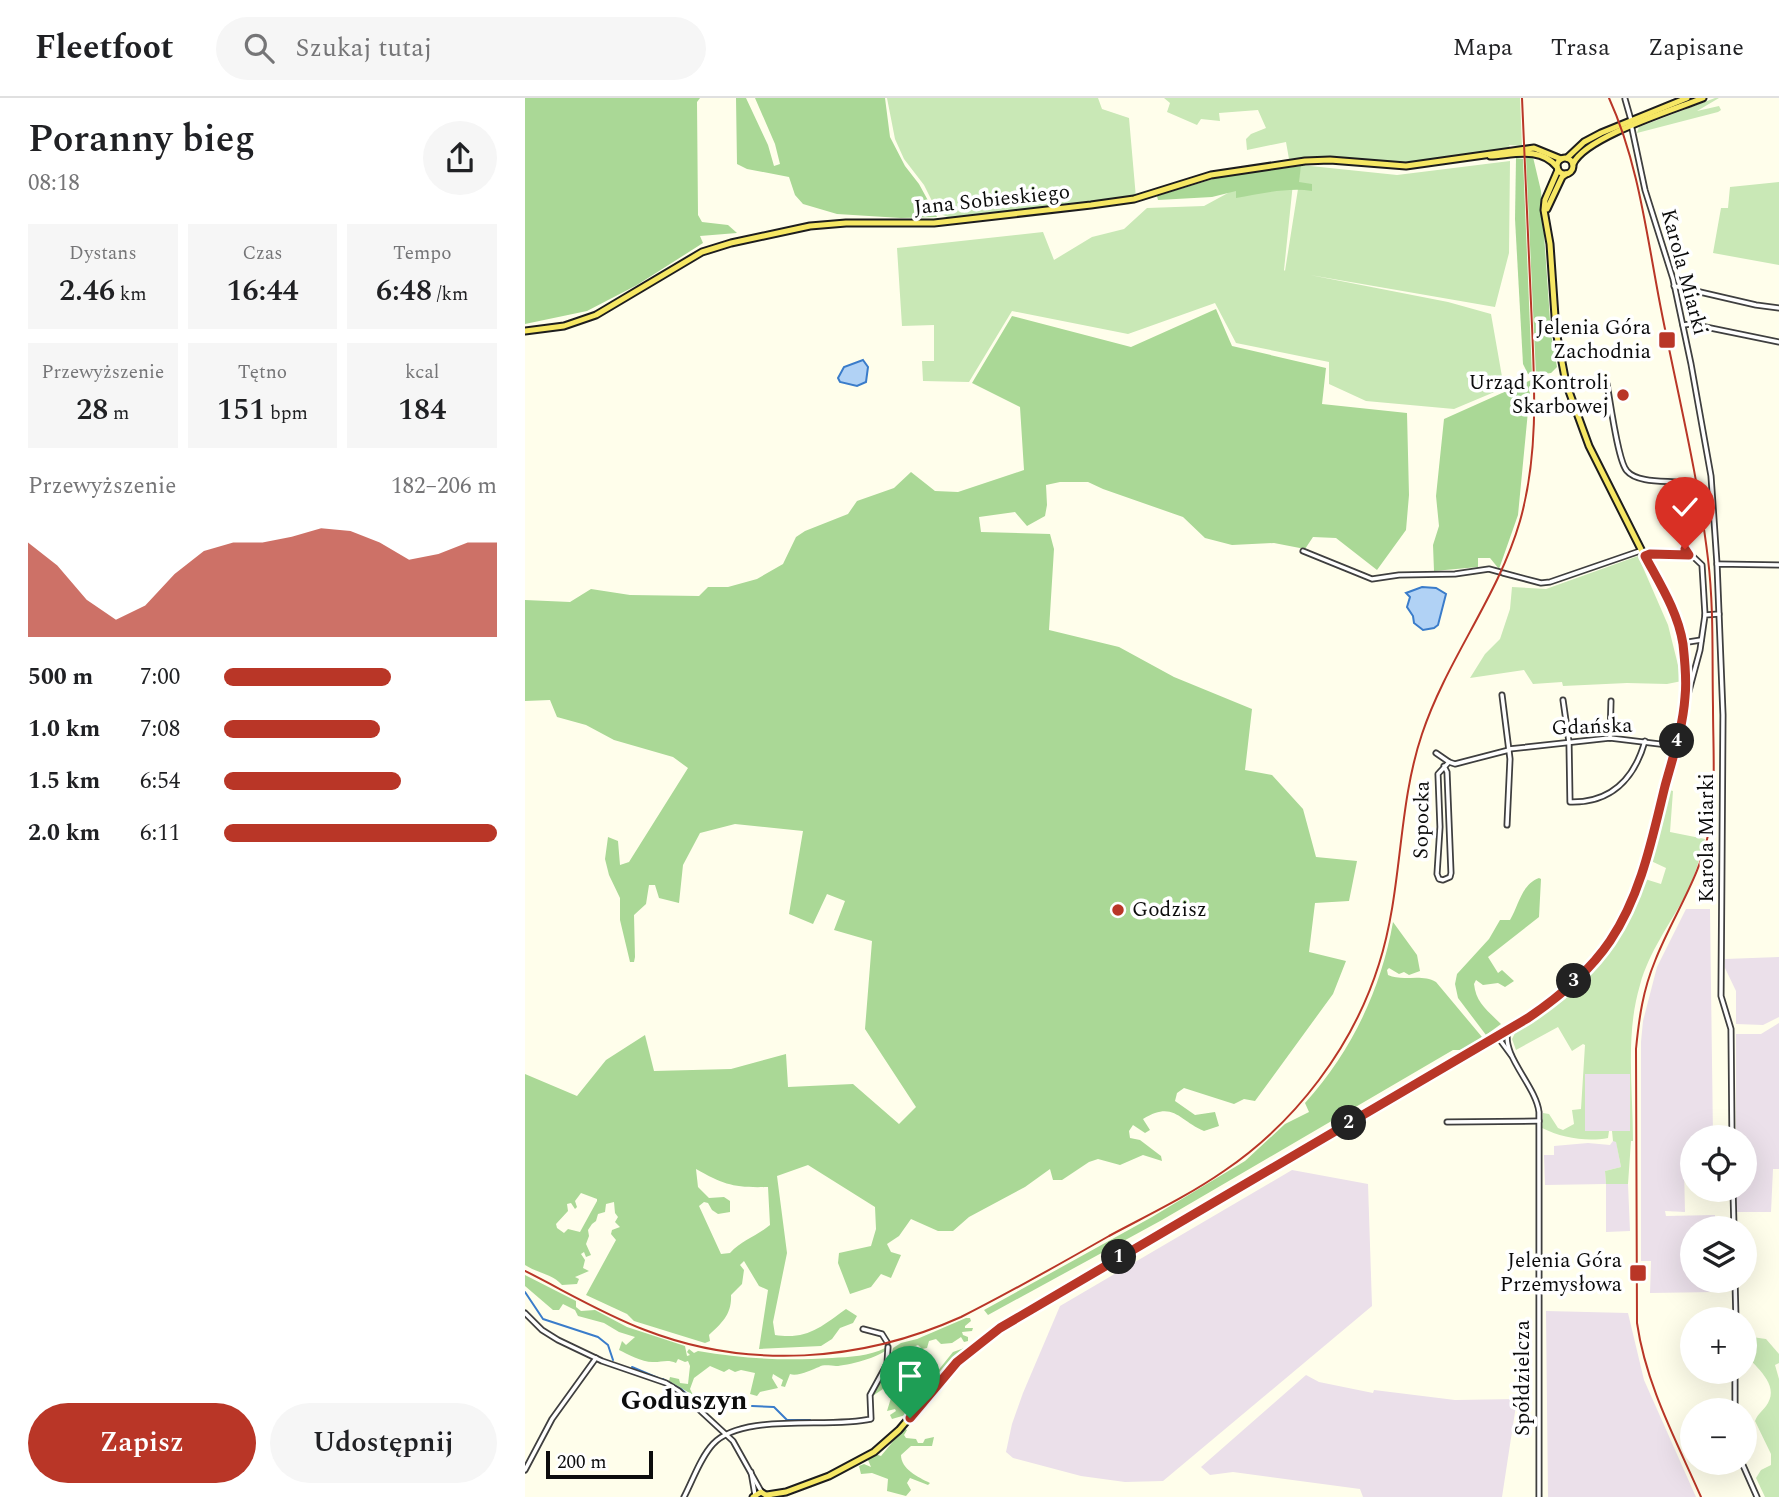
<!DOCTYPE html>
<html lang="pl">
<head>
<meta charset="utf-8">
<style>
	body { margin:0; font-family:Spectral,serif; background:#f6f6f6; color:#202124; height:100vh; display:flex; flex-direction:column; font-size:26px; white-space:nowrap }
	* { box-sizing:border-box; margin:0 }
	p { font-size:23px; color:#757577 }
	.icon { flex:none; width:38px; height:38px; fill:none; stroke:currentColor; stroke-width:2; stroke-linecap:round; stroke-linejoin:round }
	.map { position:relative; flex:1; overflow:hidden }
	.details { display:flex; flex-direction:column; background:#fff; width:525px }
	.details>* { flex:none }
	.controls { position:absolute; left:1155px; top:1027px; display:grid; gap:14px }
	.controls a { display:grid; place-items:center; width:77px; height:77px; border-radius:50%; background:#fff; box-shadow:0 7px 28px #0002; font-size:35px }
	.scale { position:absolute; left:21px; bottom:18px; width:107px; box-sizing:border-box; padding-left:7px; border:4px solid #0c0c0c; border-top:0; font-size:19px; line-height:24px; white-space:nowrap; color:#0c0c0c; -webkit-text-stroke:5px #fff; paint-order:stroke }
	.pin { position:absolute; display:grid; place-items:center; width:60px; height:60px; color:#fff; margin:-72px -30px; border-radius:50% 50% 50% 0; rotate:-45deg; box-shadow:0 0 7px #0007 }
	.pin .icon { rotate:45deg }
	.km { position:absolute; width:35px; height:35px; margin:-18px; border-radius:50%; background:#222; color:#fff; font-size:19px; line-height:35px; text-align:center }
	.round { display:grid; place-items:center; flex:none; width:74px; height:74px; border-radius:37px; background:#f6f6f6 }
	.overview { display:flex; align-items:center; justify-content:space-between; height:119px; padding:0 28px }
	h1 { font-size:38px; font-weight:600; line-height:52px }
	.metrics { display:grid; grid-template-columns:repeat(3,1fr); gap:10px; height:119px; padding:7px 28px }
	.metrics div { display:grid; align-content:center; border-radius:0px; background:#f6f6f6; text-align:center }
	.metrics b { font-size:30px; font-weight:600 }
	.metrics small { font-size:19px; font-weight:400 }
	.metrics p { font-size:19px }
	.chart { height:196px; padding:14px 28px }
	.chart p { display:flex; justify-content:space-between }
	.chart svg { width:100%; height:126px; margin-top:7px; fill:#b93627; opacity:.7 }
	.button { display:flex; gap:14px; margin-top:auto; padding:14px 28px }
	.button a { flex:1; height:80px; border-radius:42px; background:#b93627; color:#fff; font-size:28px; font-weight:600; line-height:80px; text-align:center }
	.button a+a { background:#f6f6f6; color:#202124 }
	ul { padding:0 28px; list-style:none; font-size:23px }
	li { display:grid; grid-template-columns:112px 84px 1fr; align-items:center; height:52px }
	li i { height:18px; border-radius:9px; background:#b93627 }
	header { display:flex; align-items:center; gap:42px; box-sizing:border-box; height:98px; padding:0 35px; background:#fff; border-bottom:2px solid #e0e0e0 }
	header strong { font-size:33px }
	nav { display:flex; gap:38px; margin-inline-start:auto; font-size:24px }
	.search { width:490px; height:63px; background:#f6f6f6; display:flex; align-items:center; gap:18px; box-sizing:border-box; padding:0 24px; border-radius:38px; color:#757577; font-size:26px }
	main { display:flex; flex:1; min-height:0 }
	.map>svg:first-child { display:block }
	.industrial { fill:#ebe0ea }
	.green { fill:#c9e8b6 }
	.forest { fill:#aad896; fill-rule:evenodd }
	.water { fill:#b1d2f5; stroke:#3a7cca; stroke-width:2 }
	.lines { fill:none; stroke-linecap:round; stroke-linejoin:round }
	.stream { stroke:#3a7cca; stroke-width:2 }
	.minor-casing { stroke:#3f3f3f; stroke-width:7 }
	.tertiary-casing { stroke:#3f3f3f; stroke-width:7 }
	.primary-casing { stroke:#1d1d1d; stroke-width:9 }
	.minor { stroke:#fff; stroke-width:3.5 }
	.tertiary { stroke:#fff; stroke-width:3.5 }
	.primary { stroke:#f6e764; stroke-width:5 }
	.rail { stroke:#b93627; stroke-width:2 }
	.route-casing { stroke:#fff; stroke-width:14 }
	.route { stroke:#b93627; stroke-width:9 }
	.poi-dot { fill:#b93627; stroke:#fff; stroke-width:2.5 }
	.labels { text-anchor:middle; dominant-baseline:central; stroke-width:7; stroke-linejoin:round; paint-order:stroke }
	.street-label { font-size:21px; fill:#0c0c0c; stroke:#fff }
	.poi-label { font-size:21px; fill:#0c0c0c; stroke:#fff; text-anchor:end }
	.district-label { font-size:28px; font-weight:bold; fill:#0c0c0c; stroke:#fff }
</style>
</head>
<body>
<header>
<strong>Fleetfoot</strong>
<div class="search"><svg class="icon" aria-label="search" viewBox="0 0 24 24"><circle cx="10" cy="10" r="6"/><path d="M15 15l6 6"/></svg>Szukaj tutaj</div>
<nav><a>Mapa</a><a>Trasa</a><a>Zapisane</a></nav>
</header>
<main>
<section class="details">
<div class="overview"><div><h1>Poranny bieg</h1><p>08:18</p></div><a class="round"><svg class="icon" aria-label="share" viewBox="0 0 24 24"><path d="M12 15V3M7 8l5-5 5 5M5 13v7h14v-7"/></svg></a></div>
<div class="metrics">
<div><p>Dystans</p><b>2.46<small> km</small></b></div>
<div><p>Czas</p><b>16:44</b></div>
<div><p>Tempo</p><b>6:48<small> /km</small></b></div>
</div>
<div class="metrics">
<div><p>Przewyższenie</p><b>28<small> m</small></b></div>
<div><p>Tętno</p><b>151<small> bpm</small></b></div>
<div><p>kcal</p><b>184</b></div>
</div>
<div class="chart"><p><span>Przewyższenie</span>182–206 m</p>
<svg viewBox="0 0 160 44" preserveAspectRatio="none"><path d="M0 44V11L10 19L20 31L30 38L40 33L50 22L60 14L70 11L80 11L90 9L100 6L110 7L120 11L130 17L140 15L150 11L160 11V44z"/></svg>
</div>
<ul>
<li><b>500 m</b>7:00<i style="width:61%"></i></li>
<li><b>1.0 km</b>7:08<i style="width:57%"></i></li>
<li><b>1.5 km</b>6:54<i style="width:65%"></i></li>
<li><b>2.0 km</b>6:11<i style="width:100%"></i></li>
</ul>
<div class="button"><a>Zapisz</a><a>Udostępnij</a></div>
</section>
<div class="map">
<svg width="1254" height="1399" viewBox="0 0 1254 1399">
	<rect width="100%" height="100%" fill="#fffeeb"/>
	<g class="industrial">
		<polygon points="1161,811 1185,811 1188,1039 1167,1040 1167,1071 1159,1071 1160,1114 1140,1113 1141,1118 1190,1117 1190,1130 1167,1130 1167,1183 1191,1183 1190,1194 1125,1195 1126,1163 1116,1163 1116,944 1118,923 1132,869"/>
		<polygon points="1254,859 1254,919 1238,927 1211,926 1211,893 1200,870 1200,861"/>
		<polygon points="1254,925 1254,1071 1248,1071 1246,1114 1211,1114 1211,1092 1220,1092 1220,1040 1211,1039 1211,936 1236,936"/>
		<rect x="1060" y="975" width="45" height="58"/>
		<polygon points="1088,1043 1091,1043 1096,1069 1080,1073 1081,1086 1103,1086 1105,1133 1081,1134 1081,1086 1020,1087 1019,1057 1029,1057 1029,1048 1063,1045 1085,1047"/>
		<polygon points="767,1072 843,1086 847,1208 638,1383 600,1384 556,1378 488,1360 481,1354 487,1326 498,1295 535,1208"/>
		<polygon points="1021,1213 1103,1215 1119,1282 1171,1399 1023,1399"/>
		<polygon points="781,1277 794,1284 848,1295 849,1292 930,1302 992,1301 977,1399 838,1399 835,1391 708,1374 685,1377 676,1369"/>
	</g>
	<g class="green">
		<polygon points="362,0 573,0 577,11 604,20 611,100 433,123 413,115 399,87 379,61 370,41"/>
		<polygon points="639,0 995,0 997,48 984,47 986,51 880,65 805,58 764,61 761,44 722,52 721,41 726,36 741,30 733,12 694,15 695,23 676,21 672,27 642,14 645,5"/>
		<polygon points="1190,0 1194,0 1172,13 1194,8 1196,12 1193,14 1112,35 1114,29"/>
		<polygon points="985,63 984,155 970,209 785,177 923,204 966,216 979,290 929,311 841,303 804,286 804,264 711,245 690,205 603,236 487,213 444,284 398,283 397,263 409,263 409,227 377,228 372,150 518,134 529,162 567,139 599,131 622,110 679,108 714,89 768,85 759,172 760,173 773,91 787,92 773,84 776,67 872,77"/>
		<polygon points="1254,84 1254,167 1188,155 1196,110 1203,110 1205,89"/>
		<polygon points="1113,458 1143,527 1157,583 1142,586 1102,585 1038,588 1037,584 1008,586 999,572 945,580 960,556 975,541 985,511 987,489 1021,491"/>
		<path d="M1144,692l4,1 -3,41 35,7c-5,18 -10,38 -19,55 -16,30 -37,58 -46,91 -15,50 -7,104 -7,156h-2l-3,43h-22l-1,-13 16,-4 -5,-25 -3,-1 -1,-10h18v-57h-45v57h24l-1,7c-21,4 -46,0 -66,-10l1,-15 6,1 9,14 5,2 11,-6 -2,-14 9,-1 4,-64 -2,-1 -11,7 -14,-24 -42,23 -4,-11 3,-6 42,-28 39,-39 37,-53 12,-34 16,5 5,-16 -15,-7z"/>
		<path d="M1220,1238l21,3 13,15v9l-4,2 4,14v118h-14l-9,-19 5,-8 10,-5v-11l-16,-33c3,-8 9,-11 13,-18 11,-18 -12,-37 -23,-48z"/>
	</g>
	<g class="forest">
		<polygon points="0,0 175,0 172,4 173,117 177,124 203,127 212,135 175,138 178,145 112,187 62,213 0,226"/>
		<polygon points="211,0 221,0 243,47 249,68 255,66 250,46 230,0 360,0 365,39 380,68 394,86 412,119 376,120 312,116 278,106 270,97 264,79 222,71 212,66"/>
		<polygon points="1001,59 1008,59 1016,93 1026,236 1032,269 1026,275 1011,277"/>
		<polygon points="991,60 998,61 1007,277 1003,276 998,266 990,121"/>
		<path d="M776,68l-2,16 13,2v7c-24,-4 -52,3 -76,7v-7l-24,6 -54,3 -1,-4 66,-20z"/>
		<path d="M691,211l16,37 94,22 -4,36 85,9 2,82 -3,35 -29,40 -41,-32 -23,-1 -8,12 -31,-6 -42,2 -27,-7 -22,-21 -80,-28 -15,-7h-28l-14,3 1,20 -2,11 -18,10 -12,-14 -36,5 2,15 69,2 4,15 -5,81 70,17 55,30 78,32 -7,61 27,5 31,34 13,48 41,4 -8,40 -34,2 -6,49 37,9 -13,33 -78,107 -11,-2 -10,5 -50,-16 -7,5 -2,8 20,14 20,-3 4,14 -15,5c-25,-10 -30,-31 -61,-12l7,11 -5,3 -12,-8 -4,6 1,7 10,2 21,16 1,5 -19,-6 -23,10 -22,-6 -9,3 -27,18h-9l-3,-11 -25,18 -56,30 -16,14h-15l-27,-12 -12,17 -12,8 4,8 10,3 -10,23 -10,-4 -10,13 -21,7 -12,-31 1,-10 32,-7 5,-17 -1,-22 -67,-42 -31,11 10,77 -14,69 2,13c32,5 46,-8 71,-26l11,7 -4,7 -13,5 -8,11 -11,7 -62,3 9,-59 -9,-4 -15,-25 -4,4 4,5 -2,14 -11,11c1,19 -9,28 -22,40l1,6 -5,2 -71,-22 -7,-7 -41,-19 30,-55 -5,-6 1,-4 8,-3 -5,-5 3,-5 -3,-4 -1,-11 -8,2 -1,8 -7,2 -2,7 -4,3 -4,6 1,6 -3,8 5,11 -5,2 -2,-5 -3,2 4,6 -2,8 6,3 -14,6 4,2 -2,5 -15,1c-9,-11 -25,-12 -37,-20v-191l52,22 29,-36 39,-25 9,36 77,-2 55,-15 2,33 65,-3 46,40 17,-17 -51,-78 7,-88 -38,-11 11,-29 -18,-7 -14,30 -24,-10 14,-83 -68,-7 -35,9 -17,32 -4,38 -20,-5 -4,-13h-6l-3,19 -12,11 1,42 -1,5h-4l-10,-42v-22l-11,-23 -4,-16 3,-22 10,4 2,24 9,-3 59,-94 -15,-11 -59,-17 -28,-15 -29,-8 -7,-17 -25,1v-101l45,2 21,-13 39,6 69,1 9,-9h20l29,-8 26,-15 13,-27 9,-6 43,-17 9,-13 37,-13 17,-16 24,19 23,1 66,-22 -4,-63 -48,-24 40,-67 119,31zM171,1071c28,16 39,19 72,18l2,38c-13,11 -28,15 -40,28l-9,1 -22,-48 5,-4 4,1 4,7 6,4 12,-2v-11l-6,-4 -15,1 -11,-11zM56,1095l16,6v2l-17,31 -12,-3 -4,4 -7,-5 -1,-4 12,-13 -1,-7 4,-1 4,6 2,-2 -2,-6z"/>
		<polygon points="1006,282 993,417 974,471 965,460 953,460 953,469 909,473 908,447 914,428 911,398 919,321"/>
		<path d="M1014,780l2,1 -2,38 -51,40 10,16 4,-3 12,11 -9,6 -7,-4 -15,2 -7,-5 -2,4c2,19 14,27 27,40l-15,11 -28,-37 -3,-14 2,-10 32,-35 11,-19h10c9,-15 11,-35 29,-42z"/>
		<path d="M868,824l24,33 3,16 -11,4 -5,-3 -5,2 -10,-6 -2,2 1,5c15,7 33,-2 48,7l46,55 -18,13h-11l-291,170 -174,95 -4,-5 168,-93 93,-56 40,-37 24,-12 -4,-9c46,-51 76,-113 88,-181z"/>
		<path d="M0,1177l51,26v6l5,4 14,-1 32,17 58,19 2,10 3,-1 -3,-3 2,-3 5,4 4,-2c47,8 87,10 134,7 17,-1 38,-2 53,-10l2,1c-6,8 -41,17 -51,17 -5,0 -12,-2 -17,1 -6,2 -21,10 -29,7l-5,13 -4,-1 2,-6 -10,-6 -1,4 6,10 -18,4 -3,4 -7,-2 5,-21 -14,-3 -6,2 -6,-3 -5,3 -14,-6 -16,12 -4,11 3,6 -24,-14 1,-4 9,2 1,4 8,1 2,-18 -2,-5 -3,1 -7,-3 -2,4c-8,-4 -14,-1 -22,-1 -10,1 -27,-8 -35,-12l3,-9 4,4 9,-8 -16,-5 -15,-9 -26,-7 -3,-6 -12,-6 -4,6h-6l-28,-24z"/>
		<polygon points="441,1220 445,1220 446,1223 440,1228 440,1230 448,1230 447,1233 437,1234 438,1237 443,1239 443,1243 439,1244 436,1239 427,1245 416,1246 411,1241 404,1243 402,1250 397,1251 393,1247 388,1249 400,1280 396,1283 383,1279 366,1290 366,1295 377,1307 391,1300 428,1254 445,1248 416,1274 398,1300 395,1297 384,1316 367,1321 365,1317 371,1313 370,1311 362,1313 366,1300 361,1292 358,1291 346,1299 363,1269 368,1250 376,1245 392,1241"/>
		<path d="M379,1330l3,2 -3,5 2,3 10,1 2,4h5l2,-4 9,-2 -2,9h-21l-10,9c0,14 17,22 29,28l-2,2 -18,-7 -3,5 4,7 -5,6 -19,-5 1,-12 -16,-6 -11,1 -2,-8 5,-2 7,3 -3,-7 7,-6 6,2z"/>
	</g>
	<g class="water">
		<polygon points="338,262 343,269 341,284 332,288 315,284 313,280 319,269"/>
		<polygon points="897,489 911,490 921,496 913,527 909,530 898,532 889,525 888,518 882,509 885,499 881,495"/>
	</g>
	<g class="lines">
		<g class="stream">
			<polyline points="0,1194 18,1221 73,1239 83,1247 88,1262"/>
			<polyline points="107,1269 133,1280"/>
			<polyline points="138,1281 156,1291 171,1304"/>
			<polyline points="178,1307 182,1308 186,1303 222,1308"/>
			<polyline points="227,1308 249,1309 262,1322 285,1322"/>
		</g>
		<g class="minor-casing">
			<g id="minor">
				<polyline points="1100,1 1106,22"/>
				<polyline points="1106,26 1120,92 1148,181 1166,266 1186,378 1192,466"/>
				<polyline points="1149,188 1231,207 1254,210"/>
				<polyline points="1158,227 1166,226 1254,244"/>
				<path d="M1082,286c3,16 11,78 20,87 9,11 35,10 48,11l6,4 3,17 1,46 17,16 3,50"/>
				<polyline points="778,453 847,481 874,477 930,476 964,471 975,474"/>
				<polyline points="1120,458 1125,456 1164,457"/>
				<polyline points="978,475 1016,485 1025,484 1115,453"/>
				<polyline points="1194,516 1198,617 1196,898 1206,931 1207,1040"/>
				<polyline points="977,597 985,661 982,727"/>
				<path d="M1038,602l6,42 1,60c40,1 64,-22 75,-61"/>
				<polyline points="1085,640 1086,603"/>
				<polyline points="984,651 1085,640 1151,648"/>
				<polyline points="911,655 924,664 930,666 984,652"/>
				<polyline points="919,668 922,674 926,775 925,779 918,782 914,781 912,776 915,729 913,676 924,664"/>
				<polyline points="922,1024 1014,1023"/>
				<polyline points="1208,1092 1209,1130"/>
				<polyline points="1210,1183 1211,1222"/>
				<polyline points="338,1231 357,1236 362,1244"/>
				<polyline points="1210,1312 1210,1274"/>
				<polyline points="1217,1365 1232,1399"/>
				<polyline points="0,1372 27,1321 71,1260"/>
				<path d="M159,1399c9,-17 16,-39 29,-53 30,-32 116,-15 158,-25l-1,-24 17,-31 1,-17"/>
			</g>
		</g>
		<g class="tertiary-casing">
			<g id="tertiary">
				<polyline points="1157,545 1176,542"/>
				<polyline points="1161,604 1175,552 1180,517 1194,516 1192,466 1254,467"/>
				<path d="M983,933c-7,24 28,55 31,81v385"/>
				<polyline points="972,938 986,957"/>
				<polyline points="0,1215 17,1232 33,1242 77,1263 141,1285 154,1293 208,1343 236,1393"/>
				<polyline points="226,1374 230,1397"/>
			</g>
		</g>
		<g class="primary-casing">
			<g id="primary">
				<path d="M965,58c23,-1 50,-10 67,11"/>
				<polyline points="1042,60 1059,44 1076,35 1162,0"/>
				<circle cx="1040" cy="68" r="8"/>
				<path d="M1048,66c12,-27 100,-54 130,-66"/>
				<polyline points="1022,111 1037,79 1041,76"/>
				<polyline points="0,233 39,228 71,217 177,154 206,145 285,128 321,125 409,125 566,107 609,101 686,77 780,63 805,62 881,68 1009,50 1036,61"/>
				<polyline points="242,1397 261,1394 304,1378 349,1354 374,1332 432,1264 470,1233 1003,920 1037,895 1069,863 1086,841 1106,806 1126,745 1157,621 1161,593 1157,545 1149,517 1064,348 1041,285 1031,233 1025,146 1019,112 1020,102 1033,72"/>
				<polyline points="228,1399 236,1394 244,1399"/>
			</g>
		</g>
		<use href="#minor" class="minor"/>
		<use href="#tertiary" class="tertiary"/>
		<use href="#primary" class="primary"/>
		<g class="rail">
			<path d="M1084,0c30,66 38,140 52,211 16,82 37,166 47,250 6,49 4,99 5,148 0,39 3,79 -3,117 -7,50 -37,91 -55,137 -12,29 -16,57 -19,88l1,274c9,62 39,117 64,174"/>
			<path d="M0,1173c40,20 78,43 120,59 103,40 216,32 316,-13 50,-25 99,-53 148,-81 39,-21 79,-40 115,-65 72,-49 129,-124 155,-207 24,-75 18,-156 43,-230 25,-75 76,-137 98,-213 20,-71 14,-145 11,-218 -3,-68 -6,-137 -9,-205"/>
		</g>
	</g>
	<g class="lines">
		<g class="route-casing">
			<path id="route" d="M385,1320l47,-56 43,-34 528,-310c31,-21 61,-46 82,-77 31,-46 42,-102 55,-155 8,-29 18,-59 20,-89 2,-17 0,-35 -2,-53 -5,-32 -23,-60 -38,-88l5,-2 39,1 -4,-6"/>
		</g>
		<use href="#route" class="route"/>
	</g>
	<g class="poi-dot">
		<rect x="1133" y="233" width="18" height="18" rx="3.5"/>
		<circle cx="1098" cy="297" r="7"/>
		<circle cx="593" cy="812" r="7"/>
		<rect x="1104" y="1166" width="18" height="18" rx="3.5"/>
	</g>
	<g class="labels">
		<g class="street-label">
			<text transform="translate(467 102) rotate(-6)">Jana Sobieskiego</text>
			<text transform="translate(1159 174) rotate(75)">Karola Miarki</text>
			<text transform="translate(1067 629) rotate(-2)">Gdańska</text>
			<text transform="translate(897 722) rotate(-89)">Sopocka</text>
			<text transform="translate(1182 740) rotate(-90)">Karola Miarki</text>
			<text transform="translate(998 1280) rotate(-90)">Spółdzielcza</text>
		</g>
		<g class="poi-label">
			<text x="1126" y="230">Jelenia Góra<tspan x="1126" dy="24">Zachodnia</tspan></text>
			<text x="1084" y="285">Urząd Kontroli<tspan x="1084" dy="24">Skarbowej</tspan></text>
			<text x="607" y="812" text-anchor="start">Godzisz</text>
			<text x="1097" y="1163">Jelenia Góra<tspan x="1097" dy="24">Przemysłowa</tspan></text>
		</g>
		<g class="district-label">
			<text x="159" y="1302">Goduszyn</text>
		</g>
	</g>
</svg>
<div class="controls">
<a><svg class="icon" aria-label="locate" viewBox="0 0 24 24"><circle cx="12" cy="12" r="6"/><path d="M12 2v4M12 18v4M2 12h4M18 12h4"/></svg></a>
<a><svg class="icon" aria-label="layers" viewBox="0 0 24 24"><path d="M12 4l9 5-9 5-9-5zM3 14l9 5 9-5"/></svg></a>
<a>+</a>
<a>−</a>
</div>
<div class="scale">200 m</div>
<div class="pin" style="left:385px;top:1320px;background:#1e9e55"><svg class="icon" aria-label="arrive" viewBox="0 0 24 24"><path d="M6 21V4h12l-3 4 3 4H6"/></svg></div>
<div class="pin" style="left:1160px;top:451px;background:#d93025"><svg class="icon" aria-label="check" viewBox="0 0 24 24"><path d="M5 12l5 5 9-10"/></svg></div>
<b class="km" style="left:594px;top:1159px">1</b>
<b class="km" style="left:824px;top:1025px">2</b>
<b class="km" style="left:1049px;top:883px">3</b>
<b class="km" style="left:1152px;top:643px">4</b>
</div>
</main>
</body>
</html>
